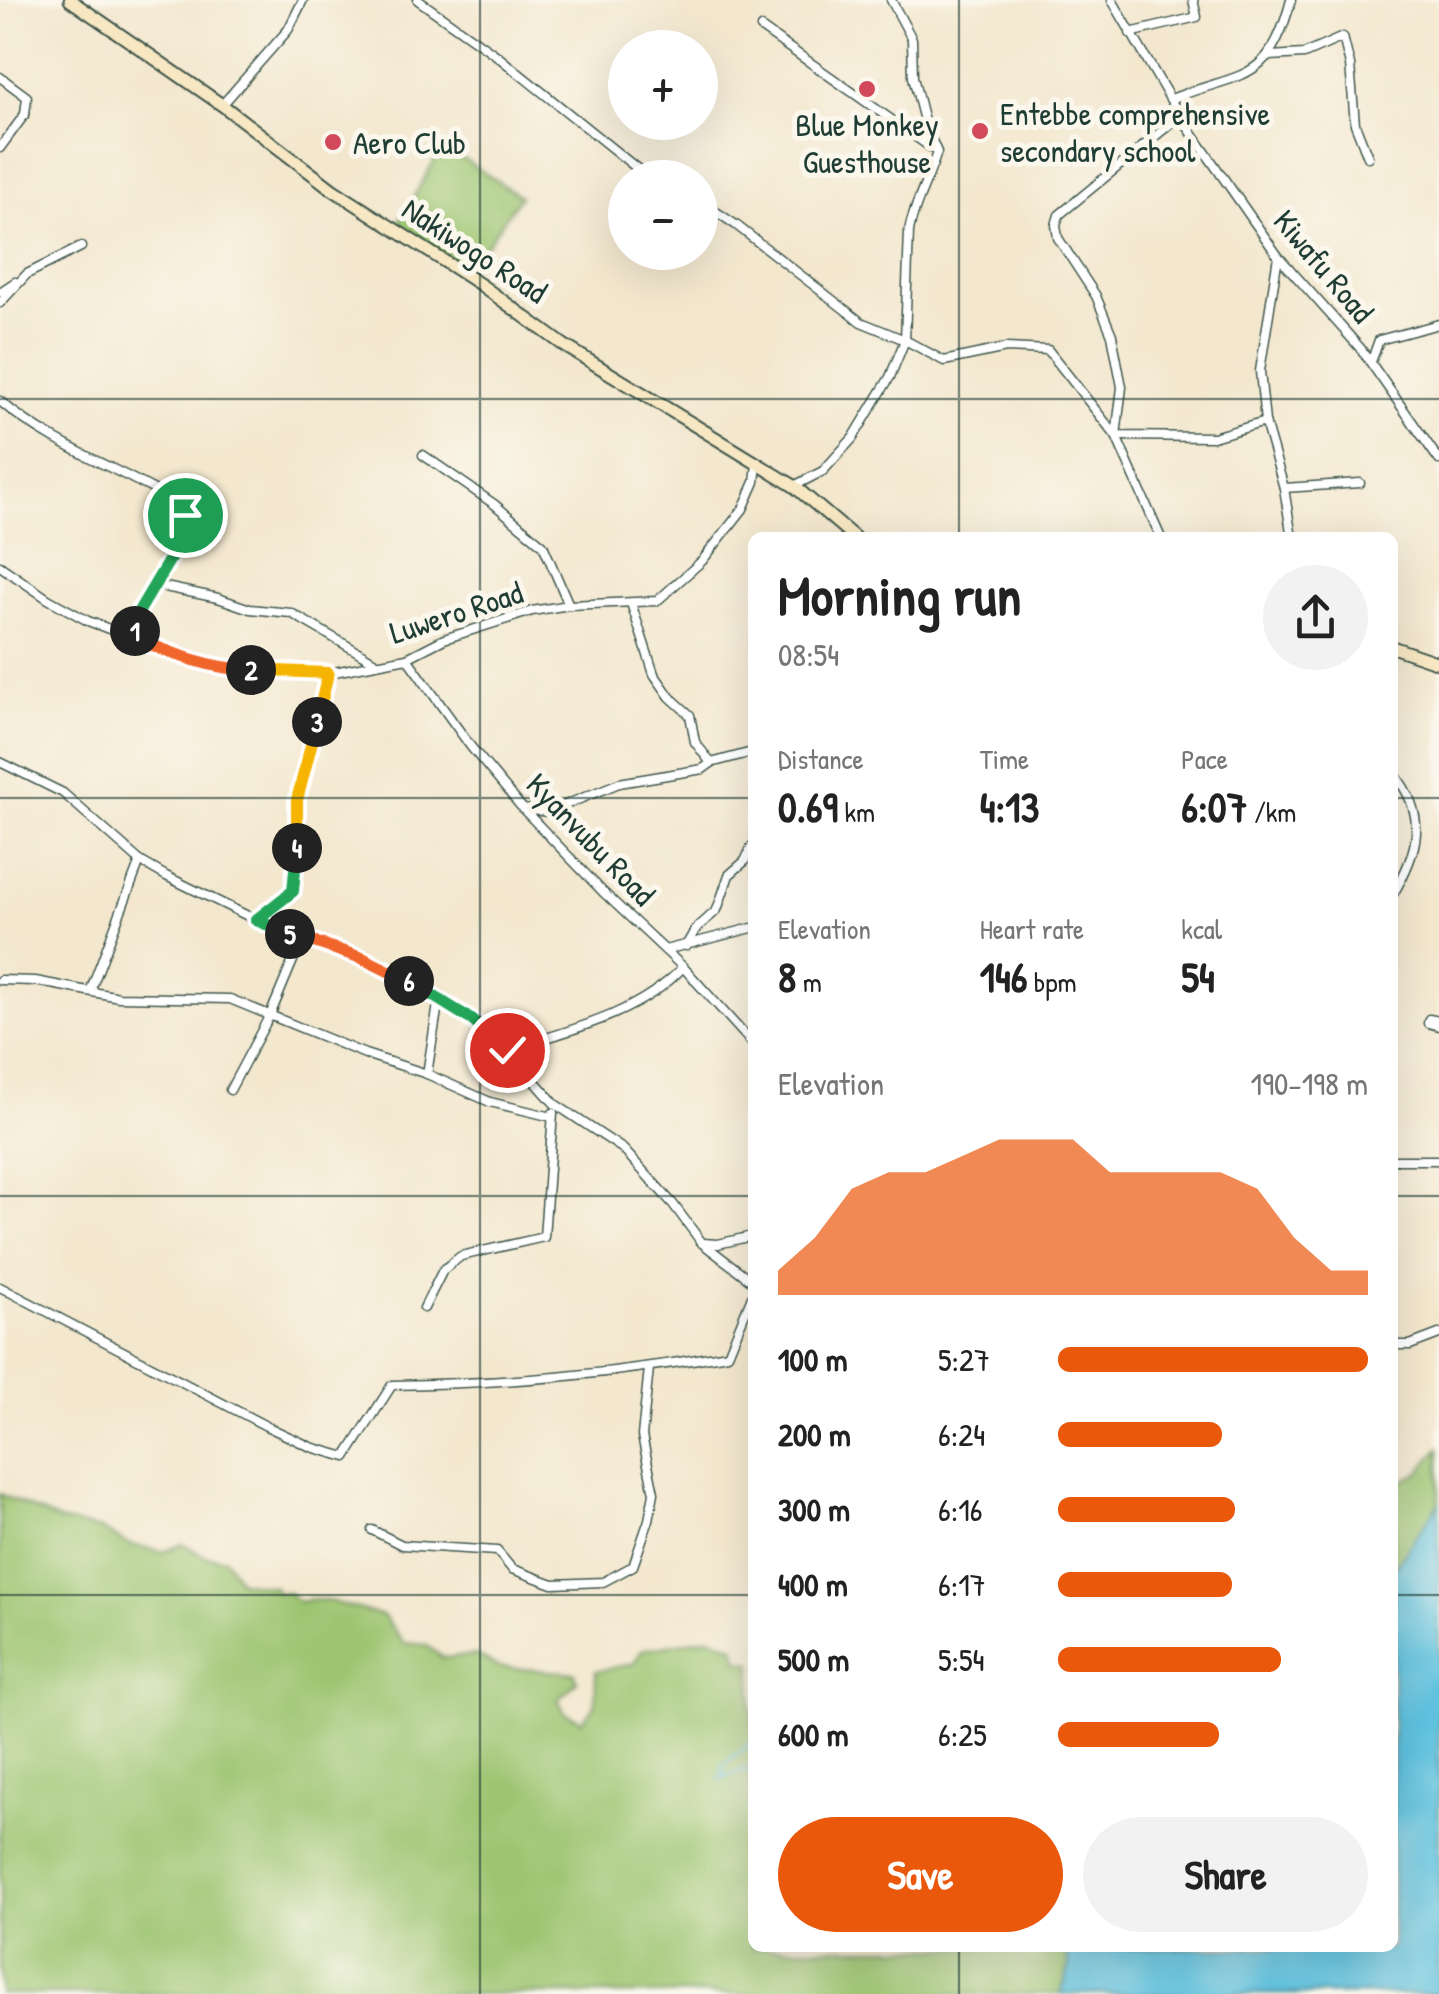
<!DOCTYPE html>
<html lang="en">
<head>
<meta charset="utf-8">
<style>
	body { margin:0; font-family:"Patrick Hand",sans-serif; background:#f2f2f2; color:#222; height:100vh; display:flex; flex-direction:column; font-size:38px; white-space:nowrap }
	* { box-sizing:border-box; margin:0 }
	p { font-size:32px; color:#767676 }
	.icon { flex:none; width:55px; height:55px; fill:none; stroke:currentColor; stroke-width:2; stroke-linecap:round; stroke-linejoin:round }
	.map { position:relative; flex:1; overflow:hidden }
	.panel { position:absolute; left:748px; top:532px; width:650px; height:1420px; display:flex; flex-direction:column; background:#fff; border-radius:15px; box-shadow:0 10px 40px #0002 }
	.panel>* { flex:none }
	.controls { position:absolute; left:608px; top:30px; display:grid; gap:20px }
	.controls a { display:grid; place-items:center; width:110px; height:110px; border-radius:50%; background:#fff; box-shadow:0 10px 40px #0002; font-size:50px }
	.pin { position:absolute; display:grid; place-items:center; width:85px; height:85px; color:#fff; margin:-42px; border:5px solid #fff; border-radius:50%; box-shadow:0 2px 10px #0007 }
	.km { position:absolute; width:50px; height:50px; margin:-25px; border-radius:50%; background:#222; color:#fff; font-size:28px; line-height:50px; text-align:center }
	.round { display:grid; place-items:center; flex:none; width:105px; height:105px; border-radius:52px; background:#f2f2f2 }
	.head { display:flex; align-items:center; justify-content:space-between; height:170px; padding:0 30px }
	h1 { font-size:55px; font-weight:700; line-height:75px }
	.figures { display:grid; grid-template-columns:repeat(3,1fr); gap:15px; height:170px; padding:10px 30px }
	.figures div { display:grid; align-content:center }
	.figures b { font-size:42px; font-weight:700 }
	.figures small { font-size:28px; font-weight:400 }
	.figures p { font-size:28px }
	.chart { height:280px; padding:20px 30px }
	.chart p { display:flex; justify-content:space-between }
	.chart svg { width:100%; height:180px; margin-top:10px; fill:#ea580c; opacity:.7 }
	.action { display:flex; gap:20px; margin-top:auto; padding:20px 30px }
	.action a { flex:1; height:115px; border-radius:60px; background:#ea580c; color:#fff; font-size:40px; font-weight:700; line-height:115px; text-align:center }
	.action a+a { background:#f2f2f2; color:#222 }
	ul { padding:0 30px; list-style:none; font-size:32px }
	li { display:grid; grid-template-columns:160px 120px 1fr; align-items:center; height:75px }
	li i { height:25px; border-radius:12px; background:#ea580c }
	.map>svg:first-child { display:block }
	.green { fill:#9dc571; stroke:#5e8152; stroke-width:2.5 }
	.water { fill:#60c2df; stroke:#40808a; stroke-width:2.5 }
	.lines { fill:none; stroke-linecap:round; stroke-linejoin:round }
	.stream { stroke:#60c2df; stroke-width:2.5 }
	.street-casing { stroke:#3f564b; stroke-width:11 }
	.secondary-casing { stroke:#3f564b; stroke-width:15 }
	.street { stroke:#fff; stroke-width:8 }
	.secondary { stroke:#f7e8c3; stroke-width:11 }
	.split-1-casing { stroke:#fff; stroke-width:20 }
	.split-2-casing { stroke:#fff; stroke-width:20 }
	.split-3-casing { stroke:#fff; stroke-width:20 }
	.split-4-casing { stroke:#fff; stroke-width:20 }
	.split-5-casing { stroke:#fff; stroke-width:20 }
	.split-6-casing { stroke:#fff; stroke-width:20 }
	.split-7-casing { stroke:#fff; stroke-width:20 }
	.split-1 { stroke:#22a559; stroke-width:12 }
	.split-2 { stroke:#f0652b; stroke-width:12 }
	.split-3 { stroke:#f5b400; stroke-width:12 }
	.split-4 { stroke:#f5b400; stroke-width:12 }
	.split-5 { stroke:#22a559; stroke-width:12 }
	.split-6 { stroke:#f0652b; stroke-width:12 }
	.split-7 { stroke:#22a559; stroke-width:12 }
	.grid { fill:none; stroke:#1f3d34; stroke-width:2.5; stroke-opacity:0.55 }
	.poi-dot { fill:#d1495b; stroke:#fbf7ec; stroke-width:4 }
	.labels { text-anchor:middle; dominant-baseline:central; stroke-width:10; stroke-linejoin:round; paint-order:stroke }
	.poi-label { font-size:32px; fill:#1f3d34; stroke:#fbf7ec; text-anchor:start }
	.street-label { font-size:32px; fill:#1f3d34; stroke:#fbf7ec }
</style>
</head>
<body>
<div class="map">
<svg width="1439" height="1994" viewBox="0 0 1439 1994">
	<rect width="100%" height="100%" fill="#fbf7ec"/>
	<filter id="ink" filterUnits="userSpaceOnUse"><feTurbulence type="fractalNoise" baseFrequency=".01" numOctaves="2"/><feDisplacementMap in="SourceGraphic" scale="20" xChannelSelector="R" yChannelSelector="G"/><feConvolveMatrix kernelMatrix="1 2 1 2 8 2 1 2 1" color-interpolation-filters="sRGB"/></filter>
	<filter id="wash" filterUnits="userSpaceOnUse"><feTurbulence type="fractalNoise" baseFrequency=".0048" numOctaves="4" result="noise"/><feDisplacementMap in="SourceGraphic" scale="40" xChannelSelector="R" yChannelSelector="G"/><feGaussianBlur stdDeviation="2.25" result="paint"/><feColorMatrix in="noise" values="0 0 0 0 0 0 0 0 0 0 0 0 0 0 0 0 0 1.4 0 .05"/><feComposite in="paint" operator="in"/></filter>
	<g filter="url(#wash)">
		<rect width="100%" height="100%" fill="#f3e7ce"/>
		<g class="green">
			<polygon points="443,146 520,196 469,270 396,227"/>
			<polygon points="1439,1448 1439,1504 1393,1570 1393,1486 1420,1472"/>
			<path d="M0,1494l59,27 43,9 25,14 36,8 20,-8 21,12 21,3 15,22 34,6 2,6 11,-1 12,10 13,-3 17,2 55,15 20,27 22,2 17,13 33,-3 22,12 77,6 2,9 -19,17 7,14 17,8 13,-15 1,-35 37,-7 9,-14 68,-13 24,9 5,14 13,3v285h311c11,16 4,30 -3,46h-1060z"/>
		</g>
		<path class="water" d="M1439,1504v490h-379c7,-16 14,-30 3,-46h329l1,-378z"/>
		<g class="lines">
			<g class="stream">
				<path d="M724,1775l-2,-10c12,-6 18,-18 30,-21"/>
				<polyline points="718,1779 752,1767"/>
			</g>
		</g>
	</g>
	<g filter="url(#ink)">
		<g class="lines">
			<g class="street-casing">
				<g id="street">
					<polyline points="418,0 496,55 649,178"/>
					<polyline points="1112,0 1180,116 1278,256 1361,349 1439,460"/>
					<polyline points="761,28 933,149"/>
					<polyline points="1130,33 1197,17 1193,0"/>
					<polyline points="1270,56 1304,54 1343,37 1350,65 1355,124 1368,157"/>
					<polyline points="0,77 27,97 25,114 0,148"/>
					<path d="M1171,99c71,-28 98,-14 120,-99"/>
					<polyline points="222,105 288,30 303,0"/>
					<polyline points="1180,116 1059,215 1056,225 1058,238 1096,296 1112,335 1122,387 1116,436 1213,437 1265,422"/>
					<polyline points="700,201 736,225 861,322 905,340 944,361 1006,348 1048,350 1116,436 1161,538"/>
					<polyline points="1278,256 1260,371 1265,422 1284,488 1292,538"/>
					<polyline points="0,292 15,282"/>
					<polyline points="0,303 27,274 81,247"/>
					<polyline points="1371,362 1379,340 1439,324"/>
					<path d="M0,401c51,44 118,67 176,101l9,13 -6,26 -40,70 -5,26"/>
					<polyline points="423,455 494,504 543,545 569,605"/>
					<path d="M794,486l29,-15 30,-33 37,-61 15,-37 4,-109c5,-27 20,-52 28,-79l-12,-27 -12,-48 -1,-38 -21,-39"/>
					<polyline points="1284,488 1360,483"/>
					<polyline points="0,566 48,599 88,621 159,648 242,670 329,673 407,658 444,639 532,611 569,605 657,601 702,561 743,509 755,482 757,464"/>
					<polyline points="156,582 165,587 218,598 250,609 291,613 377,663"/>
					<polyline points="631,603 654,674 670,697 690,715 695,742 711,763"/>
					<polyline points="407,658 471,747 523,809 603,892 683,967 752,1043"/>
					<polyline points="0,762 63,793 140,861 166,876 256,920 389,970 473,1020 507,1050 555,1104 623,1149 673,1204 702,1243 752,1281"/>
					<path d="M1392,771c37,44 27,80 0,125"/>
					<polyline points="523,809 548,812 619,783 703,769 711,763 752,752"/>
					<polyline points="256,920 293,891 298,867 297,800 329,673"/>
					<polyline points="686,946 695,930 717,910 729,875 745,861 752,846"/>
					<polyline points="665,950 752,928"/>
					<polyline points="0,980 35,981 119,997 230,999 365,1054 427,1074 490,1102 552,1117"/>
					<polyline points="91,989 140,861"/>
					<polyline points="1439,1021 1429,1019 1428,1023 1439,1026"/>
					<path d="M507,1050c60,-19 132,-35 176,-83"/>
					<polyline points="427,1074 439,998"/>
					<polyline points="230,1090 271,1013 302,939"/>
					<polyline points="1392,1160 1439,1160"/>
					<polyline points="703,1243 718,1244 752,1236"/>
					<path d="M0,1287l266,139 45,21 35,10 46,-72c113,-1 225,-11 336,-31l24,-58"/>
					<polyline points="424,1308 443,1270 461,1256 544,1237 553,1113"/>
					<polyline points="1392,1345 1410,1345 1439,1334"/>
					<polyline points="372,1530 402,1545 497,1551 512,1569 553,1584 603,1582 633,1566 649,1520 654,1493 642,1436 649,1368"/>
				</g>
			</g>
			<g class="secondary-casing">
				<g id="secondary">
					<polyline points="70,0 222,105 332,189 481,285 565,346 794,486 855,538"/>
					<polyline points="1392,647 1439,663"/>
				</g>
			</g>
			<use href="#street" class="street"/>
			<use href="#secondary" class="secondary"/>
		</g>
	</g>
	<g class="lines" filter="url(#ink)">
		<g class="split-1-casing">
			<polyline id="split-1" points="135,631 139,611 180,542 185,515"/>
		</g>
		<g class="split-2-casing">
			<path id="split-2" d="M135,631l-1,7c36,15 77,31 117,32"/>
		</g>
		<g class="split-3-casing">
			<polyline id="split-3" points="251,670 328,673 317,722"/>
		</g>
		<g class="split-4-casing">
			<polyline id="split-4" points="297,848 297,800 317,722"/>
		</g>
		<g class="split-5-casing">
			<polyline id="split-5" points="290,934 256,920 293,891 297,848"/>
		</g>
		<g class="split-6-casing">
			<polyline id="split-6" points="290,934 362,958 409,981"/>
		</g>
		<g class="split-7-casing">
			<polyline id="split-7" points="409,981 472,1020 507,1050"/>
		</g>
		<use href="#split-1" class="split-1"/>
		<use href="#split-2" class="split-2"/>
		<use href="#split-3" class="split-3"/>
		<use href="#split-4" class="split-4"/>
		<use href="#split-5" class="split-5"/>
		<use href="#split-6" class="split-6"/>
		<use href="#split-7" class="split-7"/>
	</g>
	<path class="grid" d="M480,0v1994M959,0v538M0,399h1439M0,798h752M1392,798h47M0,1196h752M1392,1196h47M0,1595h752M1392,1595h47M959,1948v46"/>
	<g class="poi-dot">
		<circle cx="867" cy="89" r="10"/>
		<circle cx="980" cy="131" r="10"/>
		<circle cx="333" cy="142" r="10"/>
	</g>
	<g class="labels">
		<g class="poi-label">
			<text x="1000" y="113">Entebbe comprehensive<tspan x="1000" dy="37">secondary school</tspan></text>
			<text x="867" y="124" text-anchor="middle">Blue Monkey<tspan x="867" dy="37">Guesthouse</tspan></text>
			<text x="353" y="142">Aero Club</text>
		</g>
		<g class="street-label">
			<text transform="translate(475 250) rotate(33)">Nakiwogo Road</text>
			<text transform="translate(1324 266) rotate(50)">Kiwafu Road</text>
			<text transform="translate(456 612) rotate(-18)">Luwero Road</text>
			<text transform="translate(591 839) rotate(46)">Kyanvubu Road</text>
		</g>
	</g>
</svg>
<div class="controls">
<a>+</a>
<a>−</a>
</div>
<div class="pin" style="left:185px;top:515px;background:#1e9e55"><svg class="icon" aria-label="arrive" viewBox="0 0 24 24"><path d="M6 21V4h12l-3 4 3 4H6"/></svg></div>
<div class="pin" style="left:507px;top:1050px;background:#d93025"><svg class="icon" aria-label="check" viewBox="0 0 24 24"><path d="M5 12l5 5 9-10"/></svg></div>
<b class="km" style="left:135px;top:631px">1</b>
<b class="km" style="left:251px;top:670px">2</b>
<b class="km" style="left:317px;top:722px">3</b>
<b class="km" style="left:297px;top:848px">4</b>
<b class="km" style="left:290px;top:934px">5</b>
<b class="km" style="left:409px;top:981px">6</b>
<section class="panel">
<div class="head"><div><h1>Morning run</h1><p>08:54</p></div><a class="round"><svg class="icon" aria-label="share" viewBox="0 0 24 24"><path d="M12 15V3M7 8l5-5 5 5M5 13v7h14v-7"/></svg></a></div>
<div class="figures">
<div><p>Distance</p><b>0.69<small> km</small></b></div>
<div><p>Time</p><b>4:13</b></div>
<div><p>Pace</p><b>6:07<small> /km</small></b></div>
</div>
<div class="figures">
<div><p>Elevation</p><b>8<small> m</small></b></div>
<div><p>Heart rate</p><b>146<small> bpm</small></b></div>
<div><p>kcal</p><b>54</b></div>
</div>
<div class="chart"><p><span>Elevation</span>190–198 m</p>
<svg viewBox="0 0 160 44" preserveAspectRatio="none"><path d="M0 44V38L10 30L20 18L30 14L40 14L50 10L60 6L70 6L80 6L90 14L100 14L110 14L120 14L130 18L140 30L150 38L160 38V44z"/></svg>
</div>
<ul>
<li><b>100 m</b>5:27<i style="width:100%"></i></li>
<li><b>200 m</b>6:24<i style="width:53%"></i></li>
<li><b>300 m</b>6:16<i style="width:57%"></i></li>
<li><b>400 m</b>6:17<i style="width:56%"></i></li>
<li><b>500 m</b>5:54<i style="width:72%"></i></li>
<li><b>600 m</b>6:25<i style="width:52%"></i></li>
</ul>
<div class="action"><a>Save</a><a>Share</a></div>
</section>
</div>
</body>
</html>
